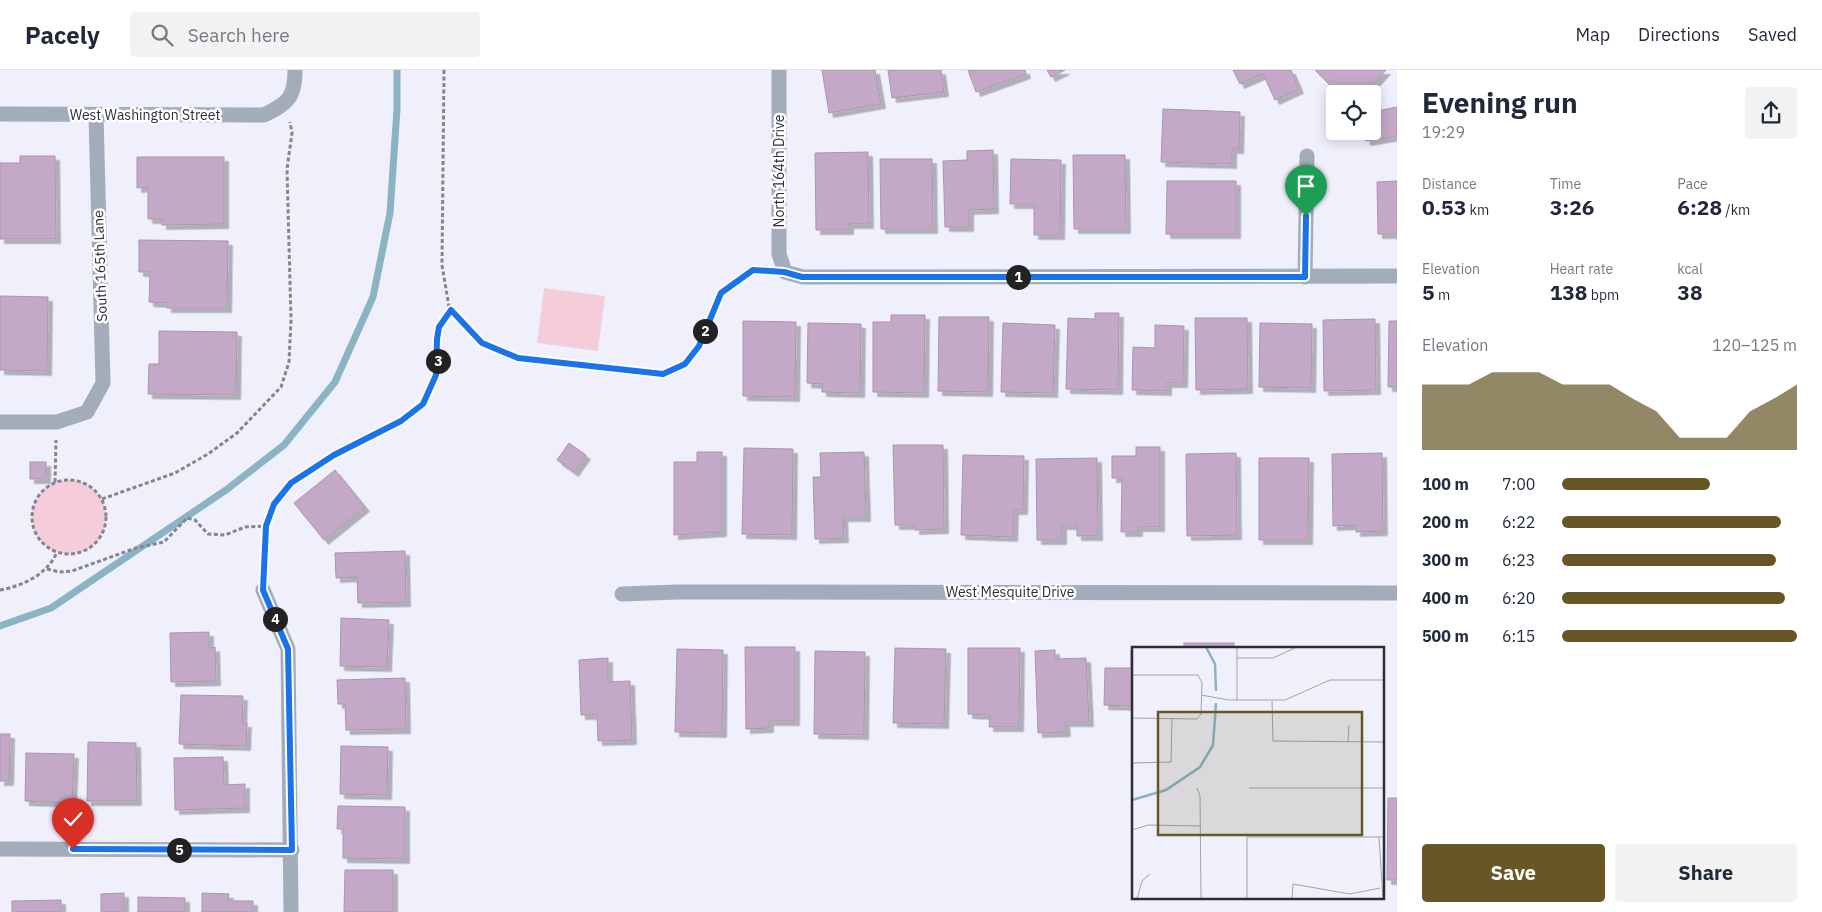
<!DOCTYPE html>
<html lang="en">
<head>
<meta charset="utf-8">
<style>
	body { margin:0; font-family:"IBM Plex Sans",sans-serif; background:#f2f2f3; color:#1f2937; height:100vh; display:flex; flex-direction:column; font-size:19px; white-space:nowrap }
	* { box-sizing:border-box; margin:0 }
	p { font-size:16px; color:#747a83 }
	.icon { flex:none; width:28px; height:28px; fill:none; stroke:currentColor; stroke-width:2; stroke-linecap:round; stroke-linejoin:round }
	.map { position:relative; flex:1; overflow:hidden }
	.details { display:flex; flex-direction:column; background:#fff; width:425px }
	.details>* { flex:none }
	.controls { position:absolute; left:1326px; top:15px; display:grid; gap:10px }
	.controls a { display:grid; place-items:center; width:55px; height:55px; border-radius:5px; background:#fff; box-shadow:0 2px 12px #0003; font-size:25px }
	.pin { position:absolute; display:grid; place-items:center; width:42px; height:42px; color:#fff; margin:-51px -21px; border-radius:50% 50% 50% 0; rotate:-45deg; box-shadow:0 0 5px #0007 }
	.pin .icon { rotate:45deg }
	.km { position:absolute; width:25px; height:25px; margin:-12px; border-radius:50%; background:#222; color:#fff; font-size:14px; line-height:25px; text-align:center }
	.round { display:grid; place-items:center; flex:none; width:52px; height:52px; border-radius:5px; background:#f2f2f3 }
	.summary { display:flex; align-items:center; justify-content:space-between; height:85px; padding:0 25px }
	h1 { font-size:28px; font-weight:800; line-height:38px }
	.stats { display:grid; grid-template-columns:repeat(3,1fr); gap:8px; height:85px; padding:5px 25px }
	.stats div { display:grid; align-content:center }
	.stats b { font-size:21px; font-weight:800 }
	.stats small { font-size:14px; font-weight:400 }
	.stats p { font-size:14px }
	.chart { height:140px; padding:10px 25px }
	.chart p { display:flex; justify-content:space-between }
	.chart svg { width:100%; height:90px; margin-top:5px; fill:#665724; opacity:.7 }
	.button { display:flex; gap:10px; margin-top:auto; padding:10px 25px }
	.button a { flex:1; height:58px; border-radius:5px; background:#665724; color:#fff; font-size:20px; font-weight:800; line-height:58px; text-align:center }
	.button a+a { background:#f2f2f3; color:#1f2937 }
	ul { padding:0 25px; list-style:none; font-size:16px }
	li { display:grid; grid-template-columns:80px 60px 1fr; align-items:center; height:38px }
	li i { height:12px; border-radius:6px; background:#665724 }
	header { display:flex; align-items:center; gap:30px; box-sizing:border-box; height:70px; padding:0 25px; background:#fff; border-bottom:1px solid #e0e1e3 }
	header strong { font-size:24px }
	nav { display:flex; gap:28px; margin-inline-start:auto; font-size:18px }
	.search { width:350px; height:45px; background:#f2f2f3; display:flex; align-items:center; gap:12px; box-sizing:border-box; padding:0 18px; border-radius:5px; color:#747a83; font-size:19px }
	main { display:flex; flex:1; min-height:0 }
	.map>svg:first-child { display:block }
	.green { fill:#f5ccda }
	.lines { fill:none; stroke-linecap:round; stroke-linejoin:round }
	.stream { stroke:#8ab4c4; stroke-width:7 }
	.building { fill:#c3a9c7; stroke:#ab95ae; filter:url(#shadow) }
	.path { stroke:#858491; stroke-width:3; stroke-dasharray:4 2.5; stroke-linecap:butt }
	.minor { stroke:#a2acba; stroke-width:15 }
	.route-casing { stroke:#fff; stroke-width:10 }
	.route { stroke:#1a73e8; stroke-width:6 }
	.labels { text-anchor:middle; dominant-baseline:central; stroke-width:5; stroke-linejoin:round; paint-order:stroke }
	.street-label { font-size:14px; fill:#2d2c39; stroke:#fff }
	.inset-river { fill:none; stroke:#8ab4c4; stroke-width:2.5 }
	.inset-road { fill:none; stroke:#a2a1ae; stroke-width:1 }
	.view { fill:#665724; fill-opacity:0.15; stroke:#665724; stroke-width:2.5 }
	.inset-edge { fill:none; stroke:#2d2c39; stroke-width:2.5 }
</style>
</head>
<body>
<header>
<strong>Pacely</strong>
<div class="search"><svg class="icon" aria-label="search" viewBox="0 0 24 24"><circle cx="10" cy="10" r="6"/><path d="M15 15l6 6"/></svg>Search here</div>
<nav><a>Map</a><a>Directions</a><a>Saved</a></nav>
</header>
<main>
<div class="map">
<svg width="1397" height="842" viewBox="0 0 1397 842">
	<defs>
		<filter id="shadow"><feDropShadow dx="4.5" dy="4.5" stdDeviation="0" flood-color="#0004"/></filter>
	</defs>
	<rect width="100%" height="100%" fill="#f0effc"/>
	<g class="green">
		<polygon points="544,218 605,226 598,281 537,273"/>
		<circle cx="69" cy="447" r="37"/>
	</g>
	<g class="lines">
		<polyline class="stream" points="0,556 51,538 226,420 284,375 335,312 373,227 390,143 397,39 397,0"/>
	</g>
	<g class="building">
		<polygon points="822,0 875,0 881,34 829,43"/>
		<polygon points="888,0 941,0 944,22 892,28"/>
		<polygon points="968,0 1025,0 1026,4 976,22"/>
		<polygon points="1047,0 1065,0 1051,7"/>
		<polygon points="1233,0 1291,0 1299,19 1275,30 1263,4 1240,14"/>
		<polygon points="1315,0 1386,0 1364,24 1339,24"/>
		<polygon points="1397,37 1397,66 1366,71 1365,61 1372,61 1372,42"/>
		<polygon points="1163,39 1240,42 1239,79 1232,79 1232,94 1161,92"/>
		<polygon points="993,80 994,139 969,140 969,157 945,157 943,91 967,90 967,81"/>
		<polygon points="868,82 869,154 849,154 849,160 816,160 815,83"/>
		<polygon points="1073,85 1125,85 1126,159 1074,159"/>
		<polygon points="20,86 55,86 56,169 0,169 0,93 20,93"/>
		<polygon points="137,87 224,87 224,154 162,155 162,149 148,149 148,117 137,118"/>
		<polygon points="880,89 932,89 933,159 881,159"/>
		<polygon points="1011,89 1061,90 1060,165 1034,165 1034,134 1010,134"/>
		<polygon points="1167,111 1236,111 1236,164 1166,164"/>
		<polygon points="1397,111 1397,164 1378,164 1377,112"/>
		<polygon points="139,170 228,171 227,238 167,238 167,233 149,232 150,202 139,202"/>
		<polygon points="0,226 48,227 47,301 0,300"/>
		<polygon points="1095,243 1119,243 1118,320 1066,319 1068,248 1095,249"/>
		<polygon points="891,245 925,245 924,323 873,322 873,252 891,252"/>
		<polygon points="939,247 989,247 988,322 938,321"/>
		<polygon points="1195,248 1247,248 1248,319 1196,320"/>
		<polygon points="1375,249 1376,320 1324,321 1323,250"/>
		<polygon points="743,251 796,252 795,327 743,326"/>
		<polygon points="1389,251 1397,251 1397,317 1388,317"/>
		<polygon points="808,253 861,254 860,323 822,322 822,314 807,313"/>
		<polygon points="1003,253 1055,255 1053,323 1001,322"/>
		<polygon points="1260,253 1312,254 1311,318 1259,317"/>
		<polygon points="1155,255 1184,256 1183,313 1167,313 1167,321 1132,320 1133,277 1155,278"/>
		<polygon points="159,261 237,262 236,325 148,324 149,294 159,294"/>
		<polygon points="569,373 586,385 574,402 557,390"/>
		<polygon points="893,375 943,375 944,459 915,460 915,455 895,455"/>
		<polygon points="1136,377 1160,377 1160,457 1138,457 1138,462 1121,462 1122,408 1112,408 1112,386 1136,386"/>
		<polygon points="744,378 793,379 792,465 742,464"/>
		<polygon points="697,382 722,382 722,462 674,465 674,392 697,392"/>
		<polygon points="864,382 866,447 843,447 844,468 815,469 813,407 821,407 820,383"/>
		<polygon points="1236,383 1237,465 1187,466 1186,384"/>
		<polygon points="1382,383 1383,461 1356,462 1356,455 1333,456 1332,384"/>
		<polygon points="963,385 1024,386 1023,440 1014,440 1013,467 961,465"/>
		<polygon points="1097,388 1098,466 1077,466 1077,455 1062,455 1062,470 1037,470 1036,389"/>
		<polygon points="1259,388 1309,388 1308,470 1259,470"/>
		<rect x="30" y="392" width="16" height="17"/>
		<polygon points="335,400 365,437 324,470 294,433"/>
		<polygon points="405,481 406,532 358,533 357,507 336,508 335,483"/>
		<polygon points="341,548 389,550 387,597 340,596"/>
		<polygon points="209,562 209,578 215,577 216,611 171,612 170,563"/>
		<rect x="1184" y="573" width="50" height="5"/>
		<polygon points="745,577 795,577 795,651 769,651 769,658 746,659"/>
		<rect x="1331" y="577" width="18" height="1"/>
		<polygon points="895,578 946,579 944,654 893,653"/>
		<polygon points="968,578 1020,578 1019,657 989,657 990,645 968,644"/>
		<polygon points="677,579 723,580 722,663 675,662"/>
		<polygon points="1055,580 1055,589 1086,588 1089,652 1065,652 1066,662 1038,663 1035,581"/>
		<polygon points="1131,580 1133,580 1133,636 1104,635 1105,598 1131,598"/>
		<polygon points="815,581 865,582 864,665 814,664"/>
		<polygon points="608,588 608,612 630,611 632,670 598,671 597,645 581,645 579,590"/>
		<polygon points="405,608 406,659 346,660 345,634 338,634 337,610"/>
		<polygon points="181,625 243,626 242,653 247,653 246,676 179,674"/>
		<polygon points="0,664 10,664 9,711 0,711"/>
		<polygon points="88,672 136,673 137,731 87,731"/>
		<polygon points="341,676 388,677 387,725 340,724"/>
		<polygon points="26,683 74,684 72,733 25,731"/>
		<polygon points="223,687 224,715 245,714 245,738 175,740 174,688"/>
		<polygon points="1388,728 1397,728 1397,810 1387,810"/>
		<polygon points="338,736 405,737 405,789 343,788 343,759 337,759"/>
		<polygon points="345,800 393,800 393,842 344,842"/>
		<polygon points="124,823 124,842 101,842 101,824"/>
		<polygon points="202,823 229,824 228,831 253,831 253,842 202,842"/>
		<polygon points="138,827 185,828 185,842 138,842"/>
		<polygon points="61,830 61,842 12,842 12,831"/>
	</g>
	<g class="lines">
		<g class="path">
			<polyline points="444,0 442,195 449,237 451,240 482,273 518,288 663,303 685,293 699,276 721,223 753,200 766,201"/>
			<circle cx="69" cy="447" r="37"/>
			<polyline points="55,412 56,370"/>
			<polyline points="102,429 175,403 208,384 237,363 281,317 289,292 291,250 287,99 292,63 290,52"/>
			<polyline points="47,499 59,502 72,501 136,478 164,472 187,448 195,450 208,464 225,465 245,457 266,456"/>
			<path d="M264,502c1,-15 0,-31 2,-46 6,-46 73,-74 110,-92 16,-8 37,-17 48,-31 24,-33 1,-63 27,-93"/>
			<path d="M0,520c23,-4 48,-16 57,-38"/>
		</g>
		<g class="minor">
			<polyline points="779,0 779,184 785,202 803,207 1397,206"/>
			<path d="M0,44l264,1c24,-12 31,-17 31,-45"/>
			<polyline points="1305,207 1307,86"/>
			<polyline points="0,352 57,352 87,342 103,313 96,45"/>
			<polyline points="263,520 288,579 291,842"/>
			<polyline points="622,524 678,522 1397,523"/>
			<polyline points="0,779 292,780"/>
		</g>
	</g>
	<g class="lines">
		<g class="route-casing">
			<polyline id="route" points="73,779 292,780 288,579 263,520 266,456 274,434 291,413 334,385 401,351 423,334 436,305 437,269 439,257 451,240 482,273 518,288 663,304 685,294 699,276 721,223 739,210 753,200 784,202 802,207 1305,207 1306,146"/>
		</g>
		<use href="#route" class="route"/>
	</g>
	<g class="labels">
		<g class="street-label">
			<text x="145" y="45">West Washington Street</text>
			<text transform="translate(779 101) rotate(-90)">North 164th Drive</text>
			<text transform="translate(100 196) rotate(-92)">South 165th Lane</text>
			<text x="1010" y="522">West Mesquite Drive</text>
		</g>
	</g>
	<g transform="translate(1132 577)">
		<rect width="252" height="252" fill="#f0effc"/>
		<path class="inset-river" d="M74,0l9,17 1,27M0,153l34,-10 34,-23 13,-22 3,-42"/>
		<path class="inset-road" d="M105,0v53M105,11h36l24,-11M0,28h66l4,8 -1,31 -4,5 -65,-1M69,48l28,5h56l45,-20h55M140,54l1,40 112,1M216,95l1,-17M0,116l39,-1 1,-44M65,141l3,8 1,103M117,141h136M0,183l16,-5 53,1M247,190l4,62M5,252l5,-18 8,-7M115,252v-62h138M160,252l1,-15 57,10 30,-6"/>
		<path class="view" d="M26,65h204v123h-204z"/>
		<rect width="252" height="252" class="inset-edge"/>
	</g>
</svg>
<div class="controls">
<a><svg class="icon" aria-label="locate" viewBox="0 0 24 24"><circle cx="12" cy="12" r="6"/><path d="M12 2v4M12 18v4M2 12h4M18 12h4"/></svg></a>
</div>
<div class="pin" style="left:1306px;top:146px;background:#1e9e55"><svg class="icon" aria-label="arrive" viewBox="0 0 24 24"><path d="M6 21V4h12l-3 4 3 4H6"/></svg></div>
<div class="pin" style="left:73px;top:779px;background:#d93025"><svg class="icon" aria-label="check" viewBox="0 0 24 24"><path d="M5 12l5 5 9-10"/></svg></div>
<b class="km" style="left:1018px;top:207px">1</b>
<b class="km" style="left:705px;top:261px">2</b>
<b class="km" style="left:438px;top:291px">3</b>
<b class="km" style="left:275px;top:549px">4</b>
<b class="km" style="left:179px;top:780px">5</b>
</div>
<section class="details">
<div class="summary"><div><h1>Evening run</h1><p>19:29</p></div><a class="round"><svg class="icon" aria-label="share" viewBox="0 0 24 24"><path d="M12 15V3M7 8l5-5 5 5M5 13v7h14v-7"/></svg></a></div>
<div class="stats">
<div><p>Distance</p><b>0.53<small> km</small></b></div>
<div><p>Time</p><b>3:26</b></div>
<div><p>Pace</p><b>6:28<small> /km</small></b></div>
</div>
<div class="stats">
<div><p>Elevation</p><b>5<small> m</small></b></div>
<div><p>Heart rate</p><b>138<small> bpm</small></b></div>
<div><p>kcal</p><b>38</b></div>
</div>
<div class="chart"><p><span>Elevation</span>120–125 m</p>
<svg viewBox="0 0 160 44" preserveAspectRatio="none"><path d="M0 44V12L10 12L20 12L30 6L40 6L50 6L60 12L70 12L80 12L90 19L100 25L110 38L120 38L130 38L140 25L150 19L160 12V44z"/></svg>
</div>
<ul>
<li><b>100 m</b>7:00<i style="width:63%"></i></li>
<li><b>200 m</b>6:22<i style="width:93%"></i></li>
<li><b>300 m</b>6:23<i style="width:91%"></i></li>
<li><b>400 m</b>6:20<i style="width:95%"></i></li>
<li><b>500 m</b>6:15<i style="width:100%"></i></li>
</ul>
<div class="button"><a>Save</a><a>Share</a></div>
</section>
</main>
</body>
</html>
